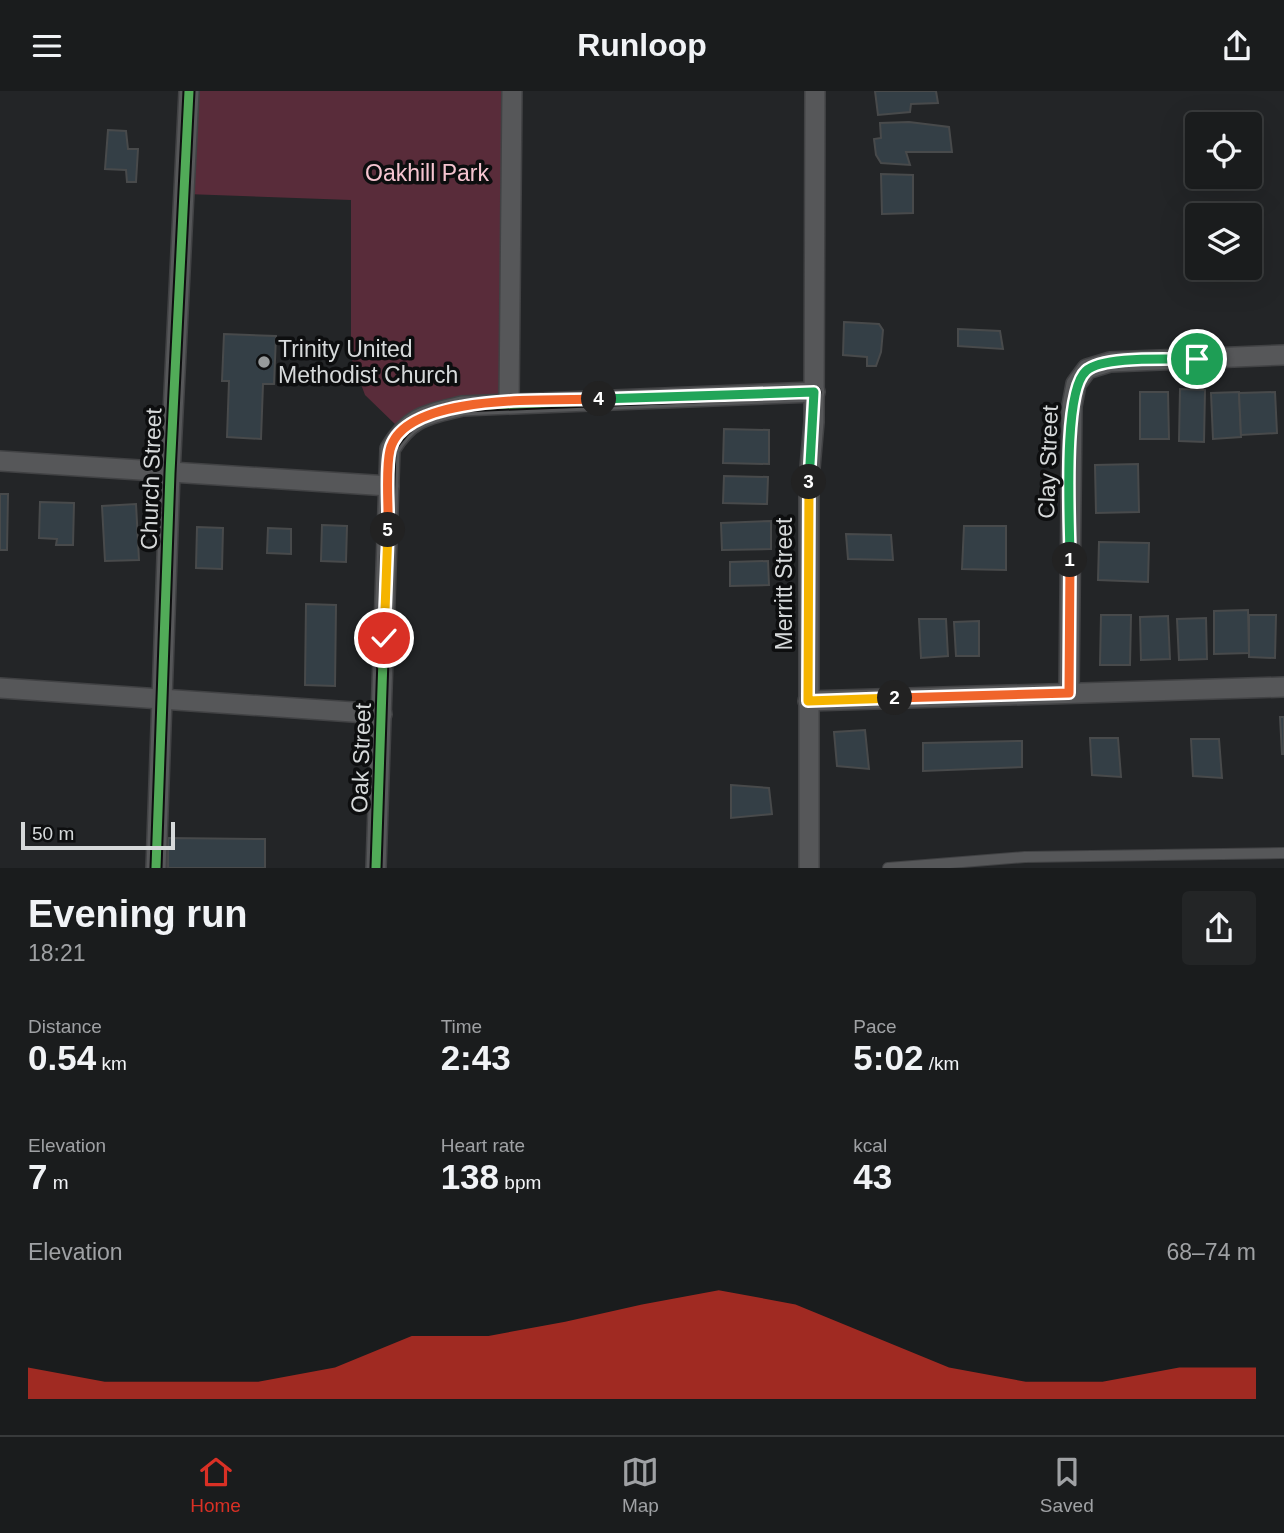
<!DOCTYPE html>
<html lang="en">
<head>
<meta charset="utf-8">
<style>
	body { margin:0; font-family:Arial,sans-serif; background:#232526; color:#f1f3f6; height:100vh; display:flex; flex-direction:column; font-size:26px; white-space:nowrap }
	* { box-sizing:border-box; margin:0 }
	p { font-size:23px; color:#9fa1a4 }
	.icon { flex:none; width:38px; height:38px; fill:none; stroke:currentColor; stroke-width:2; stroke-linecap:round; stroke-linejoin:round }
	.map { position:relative; height:777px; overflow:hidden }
	.side { display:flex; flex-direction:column; background:#1a1c1d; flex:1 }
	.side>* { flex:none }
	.buttons { position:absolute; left:1185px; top:21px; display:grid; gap:14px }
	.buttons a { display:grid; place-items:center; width:77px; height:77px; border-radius:7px; background:#1a1c1d; box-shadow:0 7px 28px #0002,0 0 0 2px #383a3b; font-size:35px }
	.scale { position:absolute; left:21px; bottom:18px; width:154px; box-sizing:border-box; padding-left:7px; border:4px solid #d6d9da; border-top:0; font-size:19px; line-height:24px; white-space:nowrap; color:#d6d9da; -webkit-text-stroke:5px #0d0e0f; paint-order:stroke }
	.pin { position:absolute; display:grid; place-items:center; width:60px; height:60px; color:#fff; margin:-30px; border:4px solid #fff; border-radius:50%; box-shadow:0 2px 7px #0007 }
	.km { position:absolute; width:35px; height:35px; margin:-18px; border-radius:50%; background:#222; color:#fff; font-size:19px; line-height:35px; text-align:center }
	.round { display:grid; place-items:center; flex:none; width:74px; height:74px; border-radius:7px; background:#232526 }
	.summary { display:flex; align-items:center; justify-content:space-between; height:119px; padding:0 28px }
	h1 { font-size:38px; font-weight:600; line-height:52px }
	.stats { display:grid; grid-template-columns:repeat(3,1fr); gap:10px; height:119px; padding:7px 28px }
	.stats div { display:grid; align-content:center }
	.stats b { font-size:35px; font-weight:600 }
	.stats small { font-size:19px; font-weight:400 }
	.stats p { font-size:19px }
	.chart { height:196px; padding:14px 28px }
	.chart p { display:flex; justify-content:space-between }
	.chart svg { width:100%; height:126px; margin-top:7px; fill:#d93025; opacity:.7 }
	header { display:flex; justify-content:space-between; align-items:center; height:91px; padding:0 28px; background:#1a1c1d; font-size:32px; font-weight:600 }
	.tab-bar { display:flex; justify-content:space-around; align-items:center; height:98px; border-top:2px solid #383a3b; background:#1a1c1d; font-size:19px; color:#9fa1a4 }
	.tab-bar a { display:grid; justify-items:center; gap:4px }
	.tab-bar .selected { color:#d93025 }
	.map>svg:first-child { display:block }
	.green { fill:#592c3a }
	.building { fill:#343f46; stroke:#484a4b; stroke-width:2 }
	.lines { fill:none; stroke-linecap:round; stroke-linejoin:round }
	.lane-casing { stroke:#414244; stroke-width:12 }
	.street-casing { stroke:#414244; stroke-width:22 }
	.lane { stroke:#565759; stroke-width:10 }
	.street { stroke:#565759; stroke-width:19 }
	.cycleway-casing { stroke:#0d0e0f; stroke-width:13 }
	.cycleway { stroke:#51ab58; stroke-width:9 }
	.split-1-casing { stroke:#fff; stroke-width:14 }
	.split-2-casing { stroke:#fff; stroke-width:14 }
	.split-3-casing { stroke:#fff; stroke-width:14 }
	.split-4-casing { stroke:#fff; stroke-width:14 }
	.split-5-casing { stroke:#fff; stroke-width:14 }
	.split-6-casing { stroke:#fff; stroke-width:14 }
	.split-1 { stroke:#22a559; stroke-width:9 }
	.split-2 { stroke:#f0652b; stroke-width:9 }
	.split-3 { stroke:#f5b400; stroke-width:9 }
	.split-4 { stroke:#22a559; stroke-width:9 }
	.split-5 { stroke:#f0652b; stroke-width:9 }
	.split-6 { stroke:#f5b400; stroke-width:9 }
	.poi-dot { fill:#979a9b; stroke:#0d0e0f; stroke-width:2.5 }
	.labels { text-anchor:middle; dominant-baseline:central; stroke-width:7; stroke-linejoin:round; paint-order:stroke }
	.park-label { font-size:23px; fill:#f6c4d0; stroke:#0d0e0f }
	.poi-label { font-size:23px; fill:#d6d9da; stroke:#0d0e0f; text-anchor:start }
	.street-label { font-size:23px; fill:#d6d9da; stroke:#0d0e0f }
</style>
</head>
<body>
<header><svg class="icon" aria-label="menu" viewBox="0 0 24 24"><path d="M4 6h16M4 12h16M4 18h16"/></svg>Runloop<svg class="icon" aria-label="share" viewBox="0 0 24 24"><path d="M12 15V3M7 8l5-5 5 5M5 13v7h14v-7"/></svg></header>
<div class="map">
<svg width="1284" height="777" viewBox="0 0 1284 777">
	<rect width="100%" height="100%" fill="#232527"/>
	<polygon class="green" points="192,0 509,0 505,306 397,335 365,304 351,266 351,109 186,103"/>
	<g class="building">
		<polygon points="875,0 936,0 938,12 911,13 910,21 878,24"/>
		<polygon points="909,31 949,36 952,61 906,61 910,74 881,72 876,64 874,48 881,47 880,32"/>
		<polygon points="108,39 126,40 128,58 138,58 136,91 127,91 126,79 105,78"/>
		<polygon points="881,83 913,84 913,122 882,123"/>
		<polygon points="844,231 879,233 883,239 881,261 876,275 867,275 867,266 843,264"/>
		<polygon points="958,238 1000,240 1003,258 958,255"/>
		<polygon points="224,243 276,245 274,293 263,293 261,348 227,346 229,290 222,290"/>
		<polygon points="1180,298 1205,299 1204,351 1179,350"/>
		<polygon points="1140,301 1168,301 1169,348 1140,348"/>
		<polygon points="1239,301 1241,346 1213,348 1211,302"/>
		<polygon points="1275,301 1277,342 1241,344 1239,302"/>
		<polygon points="724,338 769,339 769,373 723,372"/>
		<polygon points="1138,373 1139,421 1096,422 1095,374"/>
		<polygon points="724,385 768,386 767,413 723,412"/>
		<polygon points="0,403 8,403 7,459 0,459"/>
		<polygon points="40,411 74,412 73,454 56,454 57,448 39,447"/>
		<polygon points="136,413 139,469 105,470 102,415"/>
		<polygon points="771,430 771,458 722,459 721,432"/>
		<polygon points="322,434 347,435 346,471 321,470"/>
		<polygon points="964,435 1006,435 1006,479 962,478"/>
		<polygon points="197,436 223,437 222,478 196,477"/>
		<polygon points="268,437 291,438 291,463 267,462"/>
		<polygon points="846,443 891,444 893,469 848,468"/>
		<polygon points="1099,451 1149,452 1148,491 1098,489"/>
		<polygon points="768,470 769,494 730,495 730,471"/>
		<polygon points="306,513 336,514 335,595 305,594"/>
		<polygon points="1248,519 1249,562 1214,563 1214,520"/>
		<polygon points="1101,524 1131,524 1130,574 1100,574"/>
		<polygon points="1249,524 1276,524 1275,567 1249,566"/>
		<polygon points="1168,525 1170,568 1141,569 1140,526"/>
		<polygon points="1206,527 1207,568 1179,569 1177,528"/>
		<polygon points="919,528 946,528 948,565 921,567"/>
		<polygon points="979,530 979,565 956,565 954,531"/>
		<polygon points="1280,626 1284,626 1284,663 1282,663"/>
		<polygon points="865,639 869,678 837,675 834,641"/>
		<polygon points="1090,647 1118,647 1121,686 1092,684"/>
		<polygon points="1191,648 1219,648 1222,687 1193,685"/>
		<polygon points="1022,650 1022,676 923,680 923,652"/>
		<polygon points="731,694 769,697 772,723 731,727"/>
		<polygon points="168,747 265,748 265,777 168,777"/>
	</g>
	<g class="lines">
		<g class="lane-casing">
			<polyline id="lane" points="888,777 1025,766 1284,762"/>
		</g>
		<g class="street-casing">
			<g id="street">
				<polyline points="509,312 512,0"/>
				<polyline points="0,370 389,395"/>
				<polyline points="0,597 382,623"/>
				<polyline points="1069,602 1072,315 1076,293 1087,278 1110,271 1284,264"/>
				<polyline points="808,610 1284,596"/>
				<polyline points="156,777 170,382 189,0"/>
				<path d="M376,777l14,-419c20,-33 36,-34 72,-43l353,-14"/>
				<polyline points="809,777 809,388 814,331 815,0"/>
			</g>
		</g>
		<use href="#lane" class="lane"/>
		<use href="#street" class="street"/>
		<g class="cycleway-casing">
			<g id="cycleway">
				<polyline points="156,777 170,382 189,0"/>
				<path d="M376,777l14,-419c20,-33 36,-34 72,-43l353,-14"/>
			</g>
		</g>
		<use href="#cycleway" class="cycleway"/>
	</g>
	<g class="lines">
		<g class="split-1-casing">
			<path id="split-1" d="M1070,469c0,-36 -8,-168 16,-189 17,-16 87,-11 111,-12"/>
		</g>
		<g class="split-2-casing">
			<polyline id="split-2" points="895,607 1069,602 1070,469"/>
		</g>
		<g class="split-3-casing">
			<polyline id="split-3" points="809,391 808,610 895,607"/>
		</g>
		<g class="split-4-casing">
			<polyline id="split-4" points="599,308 814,301 809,391"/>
		</g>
		<g class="split-5-casing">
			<path id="split-5" d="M388,439c1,-23 -3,-59 2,-80 14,-58 161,-49 209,-51"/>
		</g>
		<g class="split-6-casing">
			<polyline id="split-6" points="384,547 388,439"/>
		</g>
		<use href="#split-1" class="split-1"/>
		<use href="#split-2" class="split-2"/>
		<use href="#split-3" class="split-3"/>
		<use href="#split-4" class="split-4"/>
		<use href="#split-5" class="split-5"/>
		<use href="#split-6" class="split-6"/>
	</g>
	<circle class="poi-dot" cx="264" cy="271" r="7"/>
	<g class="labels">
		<g class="park-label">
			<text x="427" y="82">Oakhill Park</text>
		</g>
		<g class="poi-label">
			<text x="278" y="258">Trinity United<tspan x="278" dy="26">Methodist Church</tspan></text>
		</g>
		<g class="street-label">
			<text transform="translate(1048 371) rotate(-88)">Clay Street</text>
			<text transform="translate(151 388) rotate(-88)">Church Street</text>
			<text transform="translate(784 493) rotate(-90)">Merritt Street</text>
			<text transform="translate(361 667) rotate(-88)">Oak Street</text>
		</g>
	</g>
</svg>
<div class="buttons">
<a><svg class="icon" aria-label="locate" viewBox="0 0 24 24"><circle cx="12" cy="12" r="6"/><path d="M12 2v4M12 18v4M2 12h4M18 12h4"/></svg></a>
<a><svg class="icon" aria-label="layers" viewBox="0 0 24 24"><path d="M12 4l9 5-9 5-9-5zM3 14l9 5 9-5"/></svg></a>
</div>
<div class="scale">50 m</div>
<div class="pin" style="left:1197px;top:268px;background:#1e9e55"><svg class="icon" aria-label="arrive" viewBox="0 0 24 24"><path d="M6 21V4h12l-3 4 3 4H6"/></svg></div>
<div class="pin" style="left:384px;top:547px;background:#d93025"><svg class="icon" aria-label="check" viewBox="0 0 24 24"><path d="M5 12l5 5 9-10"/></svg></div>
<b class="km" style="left:1070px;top:469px">1</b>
<b class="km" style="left:895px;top:607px">2</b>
<b class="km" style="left:809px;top:391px">3</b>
<b class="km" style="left:599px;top:308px">4</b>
<b class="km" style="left:388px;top:439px">5</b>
</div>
<section class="side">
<div class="summary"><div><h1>Evening run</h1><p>18:21</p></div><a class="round"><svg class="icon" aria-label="share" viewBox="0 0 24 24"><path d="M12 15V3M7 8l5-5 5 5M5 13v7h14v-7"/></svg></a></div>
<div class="stats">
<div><p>Distance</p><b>0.54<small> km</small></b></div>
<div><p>Time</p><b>2:43</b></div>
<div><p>Pace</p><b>5:02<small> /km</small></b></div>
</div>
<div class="stats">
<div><p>Elevation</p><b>7<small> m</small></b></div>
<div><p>Heart rate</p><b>138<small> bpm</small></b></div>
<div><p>kcal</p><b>43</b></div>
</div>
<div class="chart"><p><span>Elevation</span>68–74 m</p>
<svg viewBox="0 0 160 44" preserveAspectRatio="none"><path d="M0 44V33L10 38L20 38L30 38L40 33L50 22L60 22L70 17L80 11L90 6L100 11L110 22L120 33L130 38L140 38L150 33L160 33V44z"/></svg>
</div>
</section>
<nav class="tab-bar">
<a class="selected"><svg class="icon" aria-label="home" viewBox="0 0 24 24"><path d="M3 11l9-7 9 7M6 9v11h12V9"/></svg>Home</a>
<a><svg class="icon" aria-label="map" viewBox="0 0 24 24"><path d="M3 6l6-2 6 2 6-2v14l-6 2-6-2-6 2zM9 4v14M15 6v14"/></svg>Map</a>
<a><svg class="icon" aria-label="saved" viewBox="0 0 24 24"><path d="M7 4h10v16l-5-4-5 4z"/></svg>Saved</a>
</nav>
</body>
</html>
